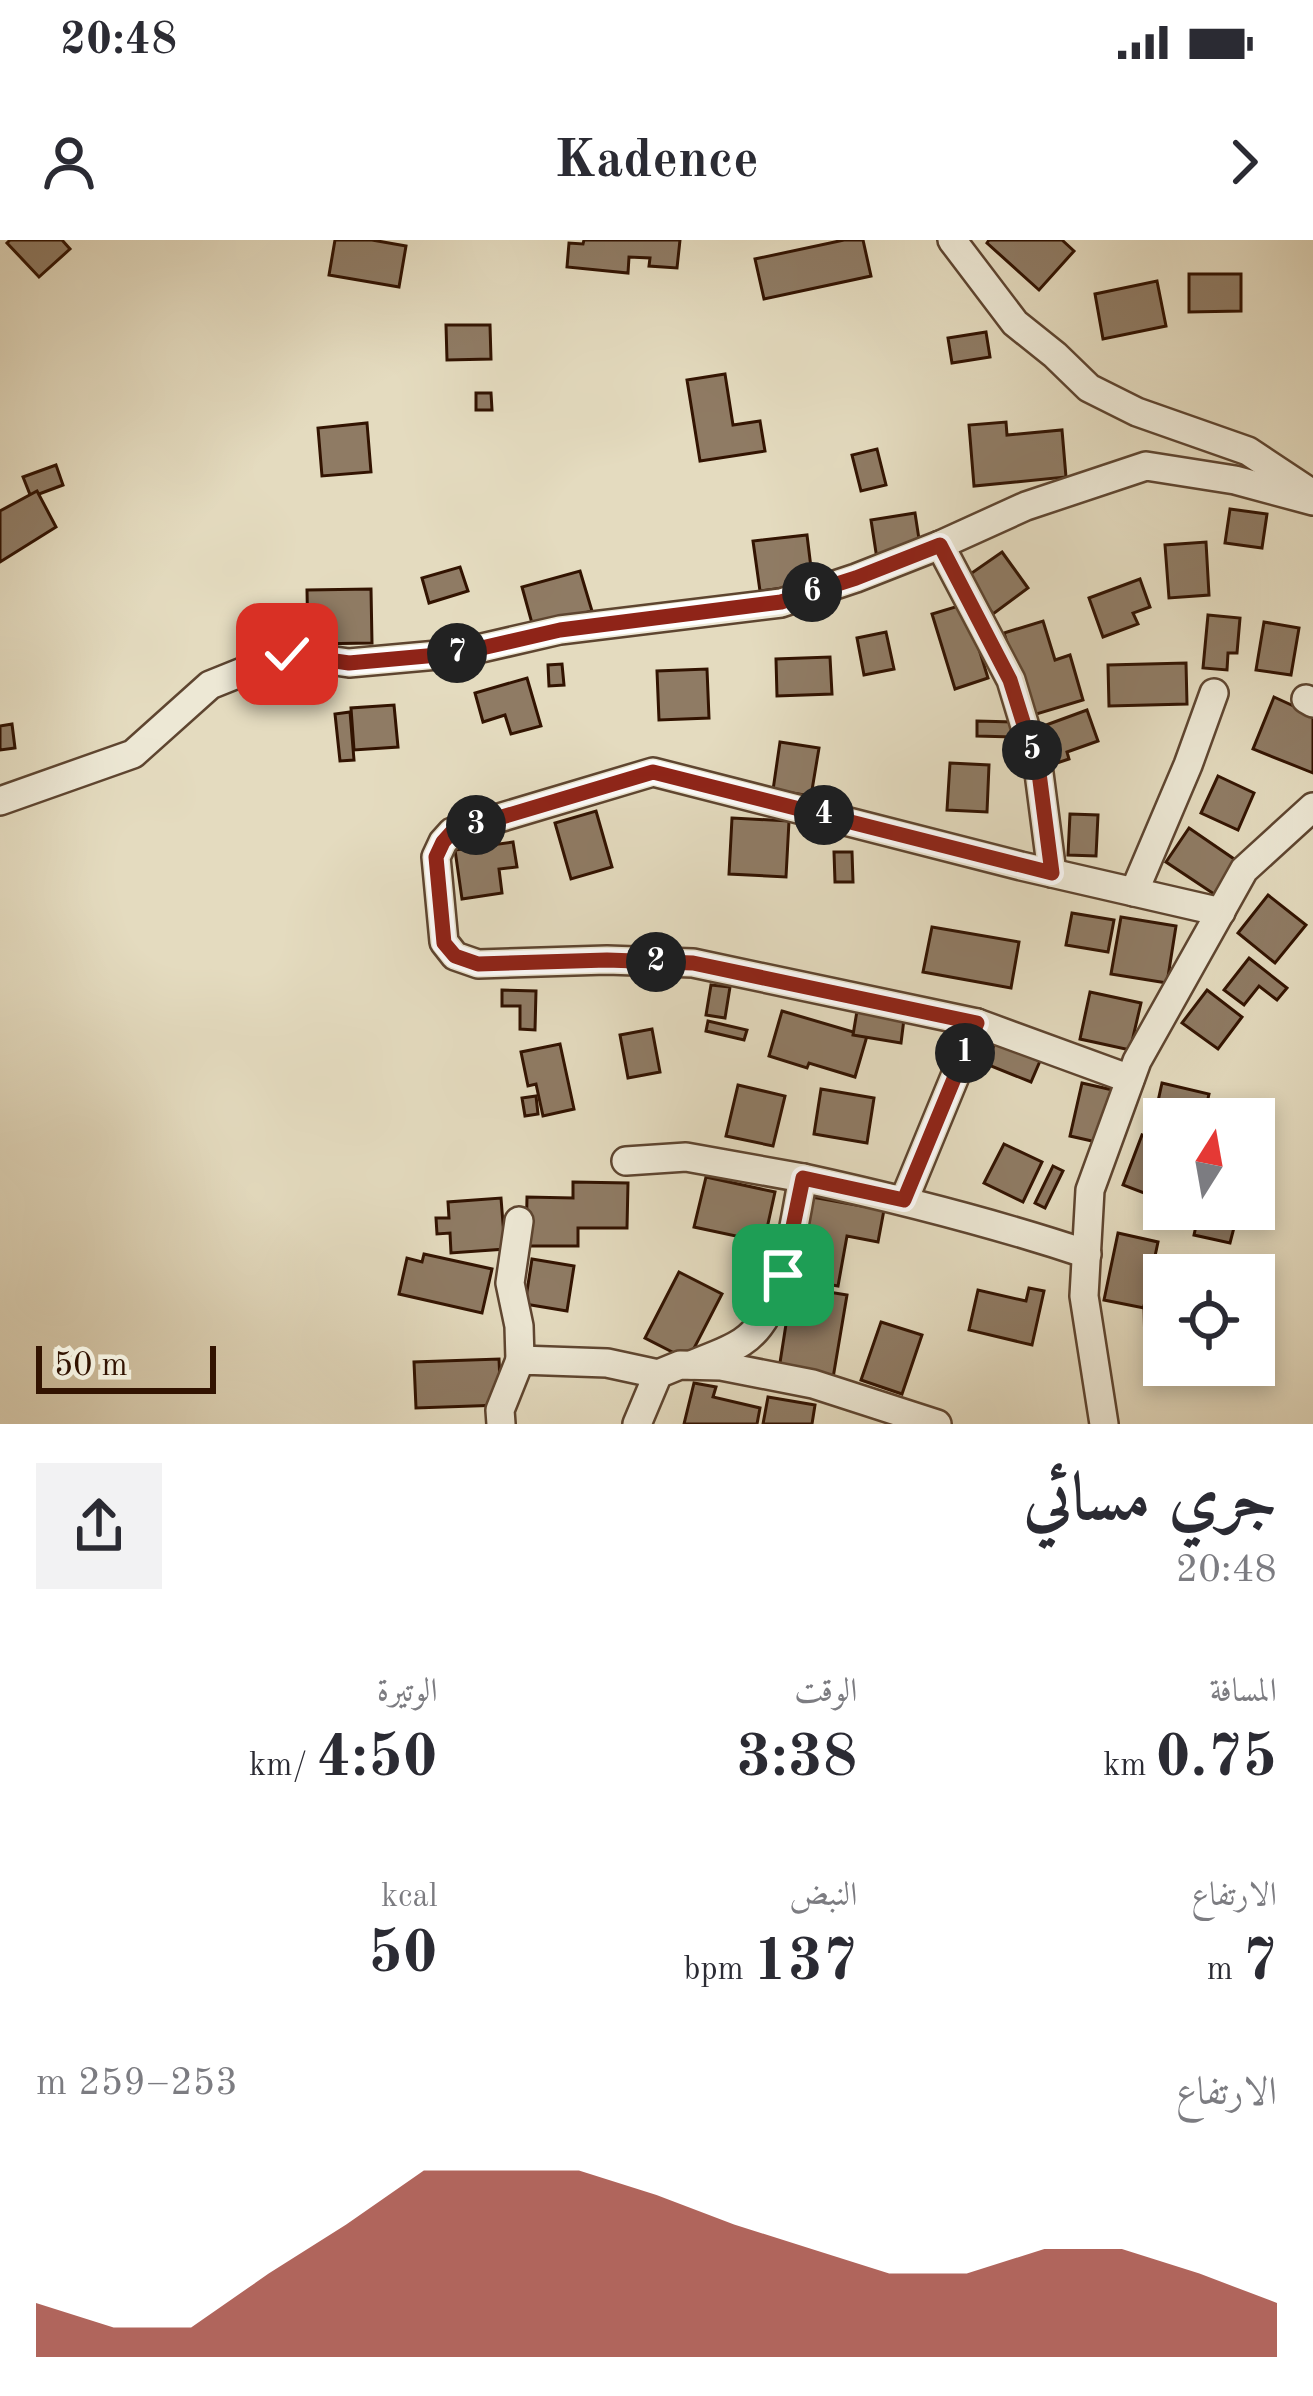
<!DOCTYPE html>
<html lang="ar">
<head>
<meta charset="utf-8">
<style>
	body { margin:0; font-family:"Old Standard TT",Amiri,serif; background:#f2f2f3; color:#2b2b33; direction:rtl; height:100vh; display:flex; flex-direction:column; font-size:45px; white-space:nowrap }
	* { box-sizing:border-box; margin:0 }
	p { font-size:39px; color:#7c7c81 }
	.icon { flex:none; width:66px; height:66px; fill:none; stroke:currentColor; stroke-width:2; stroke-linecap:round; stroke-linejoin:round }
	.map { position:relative; height:1184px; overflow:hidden; direction:ltr }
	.side { display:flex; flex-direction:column; background:#fff; flex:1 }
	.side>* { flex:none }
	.needle { width:78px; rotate:11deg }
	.controls { position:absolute; left:1143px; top:858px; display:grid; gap:24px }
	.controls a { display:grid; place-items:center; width:132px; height:132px; border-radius:0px; background:#fff; box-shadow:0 6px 18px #0003; font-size:60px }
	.scale { position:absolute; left:36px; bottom:30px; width:180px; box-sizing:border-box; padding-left:12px; border:6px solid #321301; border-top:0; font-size:33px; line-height:42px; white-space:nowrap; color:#321301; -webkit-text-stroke:9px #ede8d5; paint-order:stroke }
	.pin { position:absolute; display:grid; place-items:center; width:102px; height:102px; color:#fff; margin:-51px; border-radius:24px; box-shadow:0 6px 18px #0006 }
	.km { position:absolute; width:60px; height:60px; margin:-30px; border-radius:50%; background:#222; color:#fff; font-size:33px; line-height:60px; text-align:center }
	.round { display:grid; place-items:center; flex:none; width:126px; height:126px; border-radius:0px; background:#f2f2f3 }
	.headline { display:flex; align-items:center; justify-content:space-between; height:204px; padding:0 36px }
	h1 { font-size:66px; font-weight:700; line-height:90px }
	.figures { display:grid; grid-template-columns:repeat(3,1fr); gap:18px; height:204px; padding:12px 36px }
	.figures div { display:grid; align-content:center }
	.figures b { font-size:60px; font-weight:700 }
	.figures small { font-size:33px; font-weight:400 }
	.figures p { font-size:33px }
	.chart { height:336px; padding:24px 36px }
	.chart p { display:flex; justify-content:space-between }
	.chart svg { width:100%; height:216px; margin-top:12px; fill:#8f2418; opacity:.7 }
	.status { display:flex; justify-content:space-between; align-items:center; height:84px; padding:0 60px; background:#fff; direction:ltr }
	.status svg { height:33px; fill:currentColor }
	header { display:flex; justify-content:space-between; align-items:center; height:156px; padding:0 36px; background:#fff; font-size:54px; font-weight:700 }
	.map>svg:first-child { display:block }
	.building { fill:#8f7b64; stroke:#321301; stroke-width:3 }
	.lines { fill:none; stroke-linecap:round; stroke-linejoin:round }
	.street-casing { stroke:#5e4530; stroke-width:32 }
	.street { stroke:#ede8d5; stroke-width:27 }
	.route-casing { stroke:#fff; stroke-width:24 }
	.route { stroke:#8f2418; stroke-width:15 }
</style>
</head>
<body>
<div class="status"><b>20:48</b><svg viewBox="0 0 49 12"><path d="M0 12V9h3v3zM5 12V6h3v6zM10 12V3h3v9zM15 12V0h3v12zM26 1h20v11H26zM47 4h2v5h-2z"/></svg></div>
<header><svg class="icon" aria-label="forward" viewBox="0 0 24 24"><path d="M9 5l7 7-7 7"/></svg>Kadence<svg class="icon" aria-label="person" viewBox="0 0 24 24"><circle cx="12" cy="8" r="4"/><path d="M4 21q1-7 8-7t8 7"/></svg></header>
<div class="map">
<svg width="1313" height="1184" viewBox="0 0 1313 1184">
	<rect width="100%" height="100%" fill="#e4dbbf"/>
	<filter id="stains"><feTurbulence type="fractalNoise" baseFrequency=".00167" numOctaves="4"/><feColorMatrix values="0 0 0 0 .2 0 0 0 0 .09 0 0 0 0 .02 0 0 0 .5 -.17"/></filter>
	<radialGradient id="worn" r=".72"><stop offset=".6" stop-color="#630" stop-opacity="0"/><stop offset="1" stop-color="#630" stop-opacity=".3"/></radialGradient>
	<g class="building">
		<polygon points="10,0 62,0 70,9 39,37 7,3"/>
		<polygon points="335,0 372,0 406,6 399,47 329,35"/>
		<polygon points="584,0 680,0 677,28 649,26 650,18 629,17 628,33 567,27 569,3 583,4"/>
		<polygon points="844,0 863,0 871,36 764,59 755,19"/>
		<polygon points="989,0 1062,0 1074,11 1039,50 987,3"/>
		<polygon points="1189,34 1241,34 1241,71 1189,72"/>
		<polygon points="1157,41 1166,86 1103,99 1095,54"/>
		<polygon points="446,85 490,85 491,119 447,120"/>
		<polygon points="986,92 990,117 952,123 948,98"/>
		<polygon points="725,134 733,185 760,181 765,211 700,221 687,140"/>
		<polygon points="476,153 491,153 492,170 476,170"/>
		<polygon points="1006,182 1007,195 1062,190 1066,237 974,246 969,185"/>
		<polygon points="367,183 371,232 322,236 318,188"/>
		<polygon points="877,209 886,245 861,251 852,215"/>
		<polygon points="56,225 63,245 31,257 23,237"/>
		<polygon points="37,251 56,287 0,322 0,271"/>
		<polygon points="1230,269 1267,274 1262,308 1225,303"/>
		<polygon points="915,273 921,312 877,319 871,280"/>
		<polygon points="807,295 813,344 760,351 753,301"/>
		<polygon points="1206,302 1209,355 1169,358 1165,305"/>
		<polygon points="1002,312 1028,348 993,374 966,337"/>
		<polygon points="460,327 468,351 429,363 422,338"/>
		<polygon points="580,331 592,371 533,387 522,347"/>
		<polygon points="1140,339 1150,367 1133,373 1138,384 1103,397 1089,358"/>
		<polygon points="371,349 372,403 308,404 307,350"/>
		<polygon points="965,364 988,438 955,449 932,374"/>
		<polygon points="1208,375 1240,378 1237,413 1228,413 1227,430 1203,428"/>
		<polygon points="1043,381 1055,420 1070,415 1083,460 1030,476 1004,393"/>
		<polygon points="1264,382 1299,388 1291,435 1256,430"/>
		<polygon points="886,392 894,429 864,435 857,398"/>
		<polygon points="830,417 832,454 777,456 776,419"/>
		<polygon points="1186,423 1187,464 1109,466 1108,425"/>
		<polygon points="562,424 564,445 549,446 548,425"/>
		<polygon points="707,429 709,478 659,480 657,431"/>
		<polygon points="527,438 541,486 511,494 505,475 483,482 475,453"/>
		<polygon points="1274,457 1313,475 1313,533 1253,509"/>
		<polygon points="394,465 398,507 354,510 351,468"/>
		<polygon points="1087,470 1098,501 1067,512 1069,519 1051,525 1038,488"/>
		<polygon points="350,472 354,520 340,521 335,474"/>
		<polygon points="977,481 1013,482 1013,497 977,496"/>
		<polygon points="12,484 15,508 0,510 0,486"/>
		<polygon points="780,502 819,508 811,556 773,550"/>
		<polygon points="950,523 989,525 987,572 947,570"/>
		<polygon points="1218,536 1254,553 1238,590 1201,573"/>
		<polygon points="596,571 612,627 571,639 555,583"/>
		<polygon points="1070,574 1098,575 1096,616 1068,615"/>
		<polygon points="732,578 789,581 786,637 729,634"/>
		<polygon points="1189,588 1237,621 1214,654 1166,622"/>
		<polygon points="513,602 517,627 499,629 502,653 462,659 455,610"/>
		<polygon points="834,612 852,612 853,642 835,642"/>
		<polygon points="1268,655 1306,685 1275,723 1238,693"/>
		<polygon points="1072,673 1114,680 1108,712 1066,705"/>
		<polygon points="1121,677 1176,686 1167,743 1111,734"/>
		<polygon points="932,687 1019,702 1011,748 923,732"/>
		<polygon points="1249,718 1287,748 1277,760 1259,746 1244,765 1224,750"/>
		<polygon points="711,745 730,747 725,778 706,775"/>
		<polygon points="502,750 536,751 535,790 520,789 520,766 502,766"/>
		<polygon points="1207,750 1242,777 1218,809 1182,783"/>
		<polygon points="1090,752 1141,763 1130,810 1080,799"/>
		<polygon points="782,771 867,796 855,837 809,823 807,828 769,816"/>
		<polygon points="857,771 904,779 901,803 853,795"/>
		<polygon points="708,781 747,790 744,800 706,791"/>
		<polygon points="652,789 660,832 628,838 620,795"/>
		<polygon points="995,803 1040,821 1031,842 986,824"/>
		<polygon points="560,804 574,869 543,876 536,844 528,846 521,812"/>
		<polygon points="1082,843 1117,851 1105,904 1070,896"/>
		<polygon points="1162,843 1209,854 1204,876 1210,879 1164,879 1164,887 1153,884"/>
		<polygon points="738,845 785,856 773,906 726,896"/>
		<polygon points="821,849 874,858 867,903 814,894"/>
		<polygon points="536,856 538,874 525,876 522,858"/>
		<polygon points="1142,895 1164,904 1164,944 1157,941 1152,956 1123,945"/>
		<polygon points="1004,904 1042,922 1023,962 984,943"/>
		<polygon points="1053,926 1063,931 1045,968 1035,963"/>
		<polygon points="706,937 775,952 764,1002 694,987"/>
		<polygon points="573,942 628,943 627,988 578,988 578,1006 526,1006 527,957 573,958"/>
		<polygon points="812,957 884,970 878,1002 847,996 838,1046 797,1039"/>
		<polygon points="501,958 505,1009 451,1013 450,993 437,994 436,978 449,978 448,962"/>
		<polygon points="1199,972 1236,980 1230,1003 1194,995"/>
		<polygon points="1118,993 1158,1002 1144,1068 1104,1060"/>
		<polygon points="424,1014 492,1029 482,1073 399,1054 407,1018 422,1022"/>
		<polygon points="532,1019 574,1026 567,1071 525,1064"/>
		<polygon points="679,1032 722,1054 688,1120 645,1098"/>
		<polygon points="792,1046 847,1055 833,1138 779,1129"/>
		<polygon points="1029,1048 1044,1051 1032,1105 969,1090 978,1050 1026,1061"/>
		<polygon points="1144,1066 1164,1066 1164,1108 1145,1108"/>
		<polygon points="881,1082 922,1095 902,1154 861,1140"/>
		<polygon points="499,1119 501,1165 416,1168 414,1122"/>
		<polygon points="694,1143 716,1147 713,1157 760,1168 757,1184 684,1184"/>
		<polygon points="768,1157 815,1165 812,1184 763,1184"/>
	</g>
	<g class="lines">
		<g class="street-casing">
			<g id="street">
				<polyline points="952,0 1015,83 1055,115 1089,148 1137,172 1248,211 1308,251"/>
				<polyline points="940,305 1011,440 1039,533 1052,633"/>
				<polyline points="1306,459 1313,463"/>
				<polyline points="0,561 133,514 210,445 287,414 349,423 460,413 560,390 781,363 856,338 940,305 1026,266 1146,226 1235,240 1313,261"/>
				<polyline points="1134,652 1188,525 1214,453"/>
				<polyline points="1130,839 977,783 693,723 607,720 478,724 455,716 444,702 436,617 443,602 452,592 653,532 1021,626 1221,672"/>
				<polyline points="626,921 686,917 803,938"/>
				<polyline points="904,960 977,783"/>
				<polyline points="519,981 510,1043 519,1086 520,1120"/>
				<path d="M691,1125c16,-7 36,-13 51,-23 43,-27 51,-117 61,-164 96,21 191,45 284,76"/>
				<polyline points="501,1184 500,1170 520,1120 607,1123 658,1134"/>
				<polyline points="637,1184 658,1134 680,1125 721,1126 813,1144 937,1184"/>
				<polyline points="1104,1184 1084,1056 1090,950 1137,821 1244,630 1313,567"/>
			</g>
		</g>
		<use href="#street" class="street"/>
	</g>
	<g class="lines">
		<g class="route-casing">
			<polyline id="route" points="287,414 349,423 460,413 560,390 781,362 856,338 940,305 1010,440 1039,533 1052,633 653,532 452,592 443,602 436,617 444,703 455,716 478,724 607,720 693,723 977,783 904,960 803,938 783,1035"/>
		</g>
		<use href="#route" class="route"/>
	</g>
	<rect width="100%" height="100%" filter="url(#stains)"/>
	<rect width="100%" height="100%" fill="url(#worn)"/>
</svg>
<div class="controls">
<a><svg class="needle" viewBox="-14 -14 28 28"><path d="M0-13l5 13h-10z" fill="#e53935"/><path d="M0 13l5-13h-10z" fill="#7c7c81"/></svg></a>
<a><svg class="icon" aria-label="locate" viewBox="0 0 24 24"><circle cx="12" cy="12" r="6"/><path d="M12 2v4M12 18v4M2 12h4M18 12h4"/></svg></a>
</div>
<div class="scale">50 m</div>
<div class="pin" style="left:783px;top:1035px;background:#1e9e55"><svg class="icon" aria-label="arrive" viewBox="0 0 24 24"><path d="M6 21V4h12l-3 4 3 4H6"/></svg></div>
<div class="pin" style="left:287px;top:414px;background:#d93025"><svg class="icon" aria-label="check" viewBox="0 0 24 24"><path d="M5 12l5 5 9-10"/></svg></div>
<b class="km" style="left:965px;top:813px">1</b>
<b class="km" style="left:656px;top:722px">2</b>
<b class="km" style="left:476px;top:585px">3</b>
<b class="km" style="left:824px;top:575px">4</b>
<b class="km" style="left:1032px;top:510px">5</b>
<b class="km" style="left:812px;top:352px">6</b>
<b class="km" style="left:457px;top:413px">7</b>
</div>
<section class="side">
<div class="headline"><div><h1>جري مسائي</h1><p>20:48</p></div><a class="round"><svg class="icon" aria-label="share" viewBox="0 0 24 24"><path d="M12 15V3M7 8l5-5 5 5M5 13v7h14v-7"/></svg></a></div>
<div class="figures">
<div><p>المسافة</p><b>0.75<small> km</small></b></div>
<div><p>الوقت</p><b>3:38</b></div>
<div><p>الوتيرة</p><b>4:50<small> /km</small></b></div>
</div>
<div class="figures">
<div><p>الارتفاع</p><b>7<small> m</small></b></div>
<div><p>النبض</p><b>137<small> bpm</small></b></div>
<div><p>kcal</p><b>50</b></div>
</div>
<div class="chart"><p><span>الارتفاع</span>253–259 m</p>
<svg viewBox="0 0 160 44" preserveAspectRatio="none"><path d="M0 44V33L10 38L20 38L30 27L40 17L50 6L60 6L70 6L80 11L90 17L100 22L110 27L120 27L130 22L140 22L150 27L160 33V44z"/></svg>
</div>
</section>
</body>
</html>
